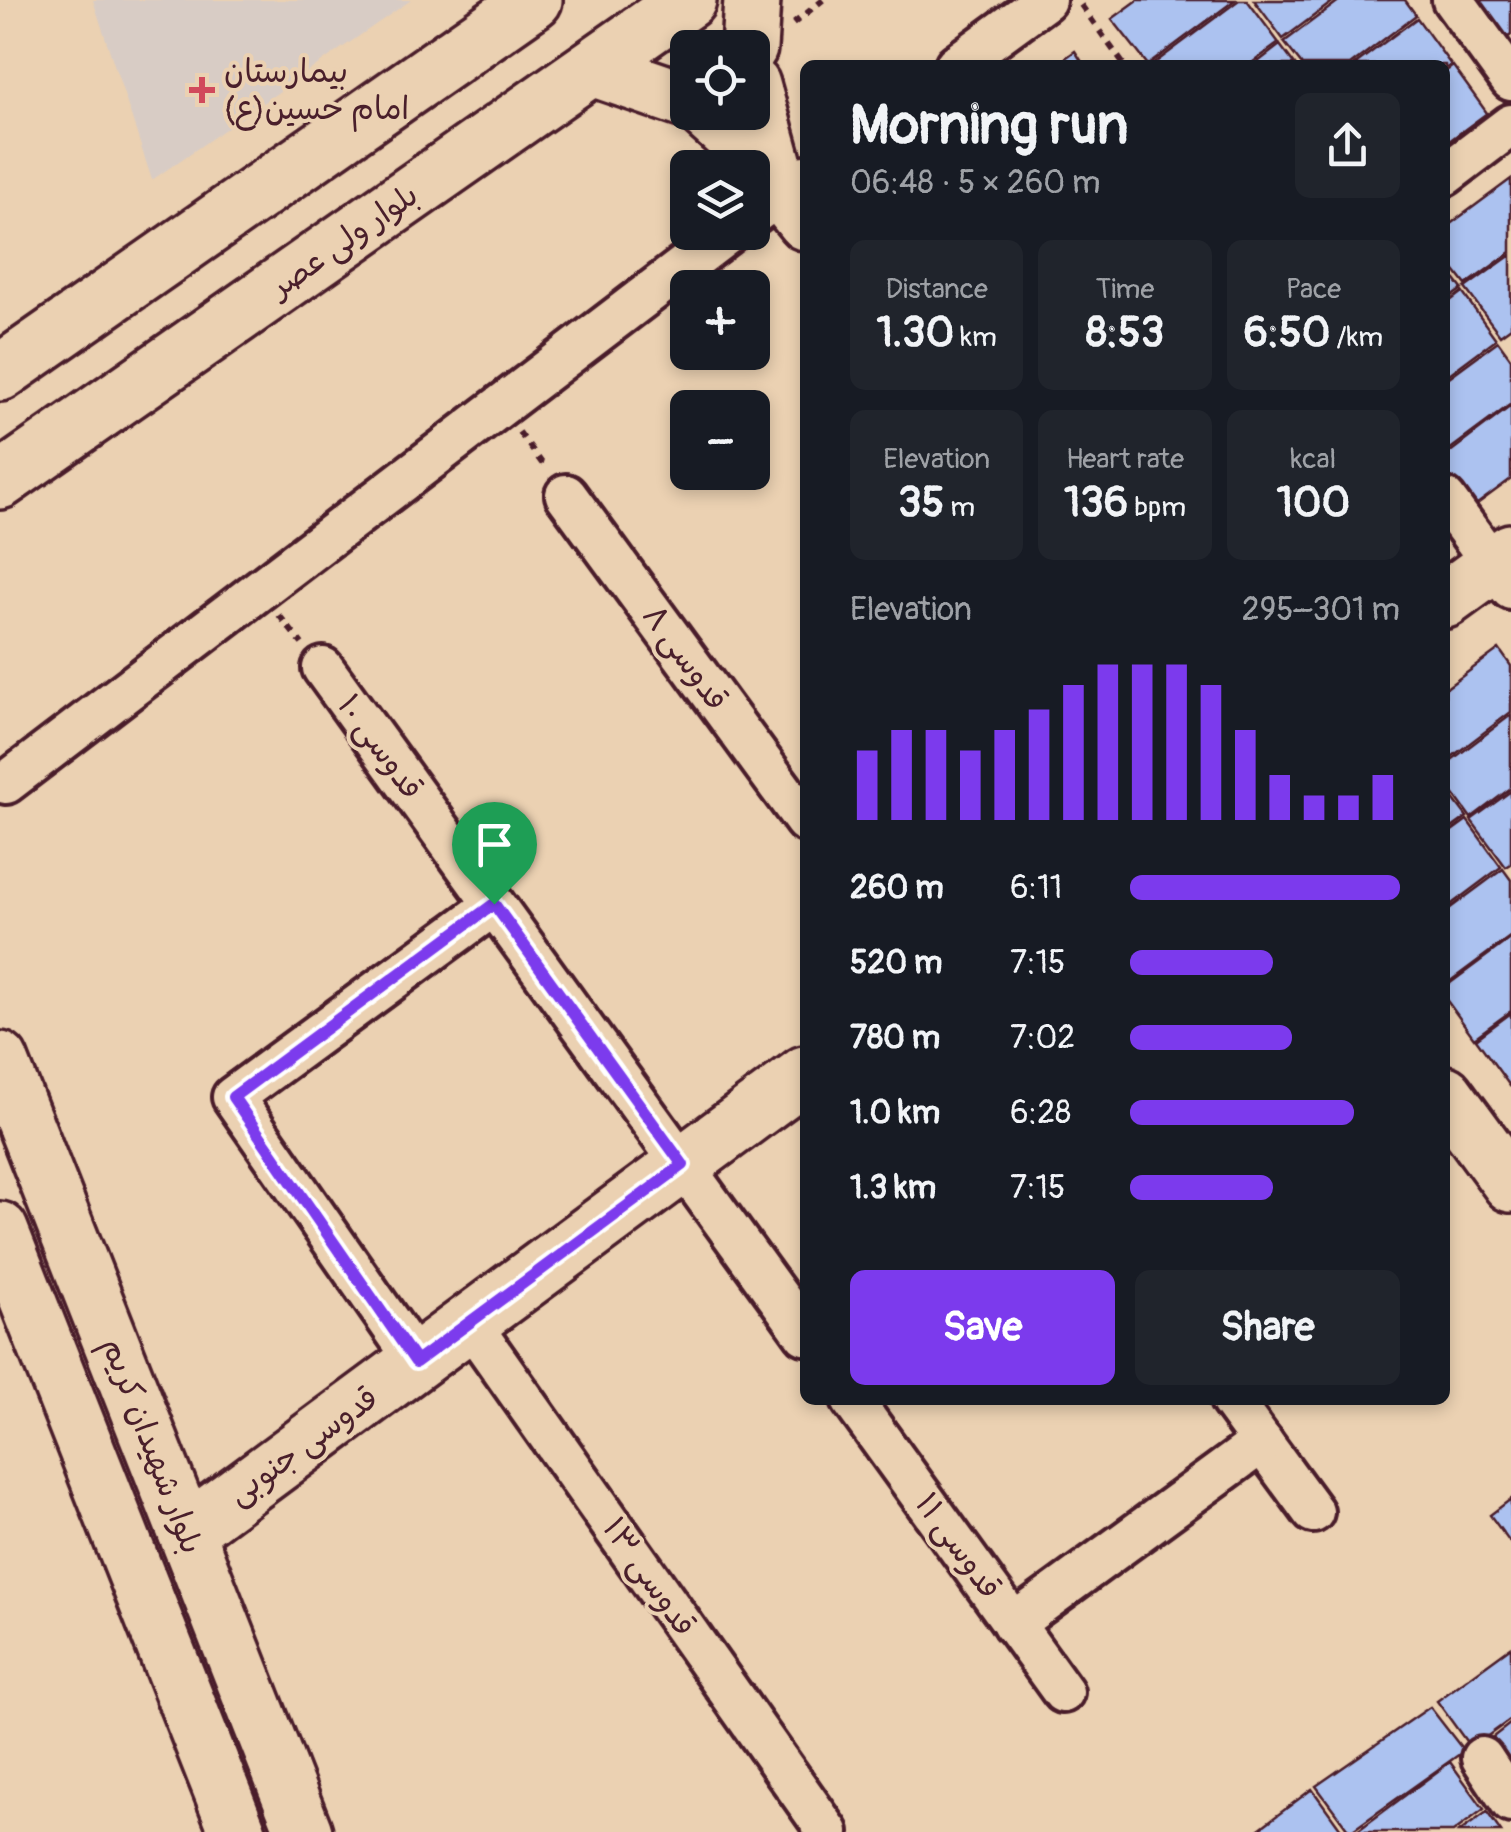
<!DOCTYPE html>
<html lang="en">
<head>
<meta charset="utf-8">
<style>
	body { margin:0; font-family:Pangolin,"Playpen Sans Arabic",sans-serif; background:#20242c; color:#f1f3f6; height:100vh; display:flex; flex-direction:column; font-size:38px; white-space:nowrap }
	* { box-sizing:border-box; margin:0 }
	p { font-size:32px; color:#9ea1a6 }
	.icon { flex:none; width:55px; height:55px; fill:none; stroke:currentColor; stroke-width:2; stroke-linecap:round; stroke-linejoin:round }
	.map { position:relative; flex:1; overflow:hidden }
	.panel { position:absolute; left:800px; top:60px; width:650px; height:1345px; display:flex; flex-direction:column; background:#171b24; border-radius:15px; box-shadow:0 5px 15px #0003 }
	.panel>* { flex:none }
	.buttons { position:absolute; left:670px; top:30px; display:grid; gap:20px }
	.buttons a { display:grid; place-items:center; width:100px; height:100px; border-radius:15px; background:#171b24; box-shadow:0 5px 15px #0003; font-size:50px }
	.pin { position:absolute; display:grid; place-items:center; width:85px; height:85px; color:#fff; margin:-102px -42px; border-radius:50% 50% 50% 0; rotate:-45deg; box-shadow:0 0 10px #0007 }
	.pin .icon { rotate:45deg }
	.round { display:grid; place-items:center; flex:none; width:105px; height:105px; border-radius:15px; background:#20242c }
	.head { display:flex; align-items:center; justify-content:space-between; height:170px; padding:0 50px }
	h1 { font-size:55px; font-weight:800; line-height:75px }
	.figures { display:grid; grid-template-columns:repeat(3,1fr); gap:15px; height:170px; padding:10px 50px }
	.figures div { display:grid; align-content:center; border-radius:15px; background:#20242c; text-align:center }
	.figures b { font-size:42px; font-weight:800 }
	.figures small { font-size:28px; font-weight:400 }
	.figures p { font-size:28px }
	.chart { height:280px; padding:20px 50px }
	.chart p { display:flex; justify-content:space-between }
	.chart svg { width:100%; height:180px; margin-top:10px; stroke:#7c3aed; stroke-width:6 }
	.action { display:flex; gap:20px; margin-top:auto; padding:20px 50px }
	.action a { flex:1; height:115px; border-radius:15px; background:#7c3aed; color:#fff; font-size:40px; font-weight:800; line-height:115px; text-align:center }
	.action a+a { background:#20242c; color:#f1f3f6 }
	ul { padding:0 50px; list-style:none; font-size:32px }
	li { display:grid; grid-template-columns:160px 120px 1fr; align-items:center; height:75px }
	li i { height:25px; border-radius:12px; background:#7c3aed }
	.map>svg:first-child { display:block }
	.built { fill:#d8ccc5 }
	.building { fill:#acc2f0; stroke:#4a1f2b; stroke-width:2.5 }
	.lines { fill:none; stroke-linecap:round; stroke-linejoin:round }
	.street-casing { stroke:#4a1f2b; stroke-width:48 }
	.secondary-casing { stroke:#4a1f2b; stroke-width:62 }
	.path { stroke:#4a1f2b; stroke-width:6; stroke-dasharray:8 8; stroke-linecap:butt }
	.street { stroke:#ebd1b2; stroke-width:40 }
	.secondary { stroke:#ebd1b2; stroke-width:55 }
	.route-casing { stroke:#fff; stroke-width:20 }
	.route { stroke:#7c3aed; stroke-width:12 }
	.poi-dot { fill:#d1495b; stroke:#ebd1b2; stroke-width:4 }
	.labels { text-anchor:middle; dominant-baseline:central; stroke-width:8; stroke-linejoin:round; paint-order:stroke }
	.poi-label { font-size:32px; fill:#4a1f2b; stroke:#ebd1b2; text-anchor:start }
	.street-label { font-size:32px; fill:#4a1f2b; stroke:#ebd1b2 }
</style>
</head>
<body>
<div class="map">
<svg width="1511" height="1832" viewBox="0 0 1511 1832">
	<rect width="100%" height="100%" fill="#ebd1b2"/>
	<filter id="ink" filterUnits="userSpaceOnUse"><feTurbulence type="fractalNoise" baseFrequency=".01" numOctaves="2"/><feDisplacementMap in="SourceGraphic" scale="20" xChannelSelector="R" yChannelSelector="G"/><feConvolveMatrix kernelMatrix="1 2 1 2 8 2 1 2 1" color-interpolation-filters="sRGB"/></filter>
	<g filter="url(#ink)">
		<polygon class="built" points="93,0 411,0 152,180"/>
		<g class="building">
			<polygon points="1138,0 1235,0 1148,65 1112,19"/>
			<polygon points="1239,0 1247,0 1279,43 1249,65 1152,65"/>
			<polygon points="1254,0 1335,0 1283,39"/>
			<polygon points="1340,0 1405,0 1416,15 1350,65 1302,65 1284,42"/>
			<polygon points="1463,0 1511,0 1511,35 1496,46"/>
			<polygon points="1417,18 1451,65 1445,69 1445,65 1354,65"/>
			<polygon points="1280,45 1295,65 1254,65"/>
			<polygon points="1075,51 1084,65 1056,65"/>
			<polygon points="1453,66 1487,113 1445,144 1445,72"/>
			<polygon points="1511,179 1511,252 1466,285 1445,258 1445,228"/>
			<polygon points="1511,255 1511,327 1500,335 1465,288"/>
			<polygon points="1445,267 1462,289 1445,301"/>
			<polygon points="1462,292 1496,339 1445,377 1445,305"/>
			<polygon points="1498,341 1511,359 1511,404 1445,453 1445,380"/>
			<polygon points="1511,406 1511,479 1469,510 1445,477 1445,456"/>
			<polygon points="1499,649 1511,666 1511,712 1445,762 1445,689"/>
			<polygon points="1511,715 1511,788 1471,818 1445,782 1445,765"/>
			<polygon points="1445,788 1467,817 1445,833"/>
			<polygon points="1511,791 1511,864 1506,867 1471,820"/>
			<polygon points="1467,820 1501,867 1445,909 1445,836"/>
			<polygon points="1503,869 1511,880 1511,936 1445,985 1445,912"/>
			<polygon points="1511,938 1511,1011 1474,1038 1445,998 1445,987"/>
			<polygon points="1511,1013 1511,1085 1510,1086 1476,1039"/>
			<polygon points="1511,1499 1511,1544 1490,1515"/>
			<polygon points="1511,1647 1511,1719 1471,1748 1437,1701"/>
			<polygon points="1430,1707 1464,1751 1350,1832 1316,1786"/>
			<polygon points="1511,1723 1511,1761 1493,1737"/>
			<polygon points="1450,1762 1484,1809 1453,1832 1356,1832"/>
			<polygon points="1312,1789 1343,1832 1255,1832"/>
			<polygon points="1487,1812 1501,1832 1459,1832"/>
		</g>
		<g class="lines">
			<g class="street-casing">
				<g id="street">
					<polyline points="1453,0 1511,80"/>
					<polyline points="956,65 1045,0"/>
					<polyline points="1445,175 1511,125"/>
					<polyline points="752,215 805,176"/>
					<polyline points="566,495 805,821"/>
					<polyline points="1445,499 1511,589"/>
					<polyline points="323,668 805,1334"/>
					<polyline points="6,783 729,232"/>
					<polyline points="469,1322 828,1832"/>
					<polyline points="417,1362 233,1097 494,905"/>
					<polyline points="852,1400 1063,1692"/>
					<polyline points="1231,1400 1313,1512"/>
					<polyline points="1013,1624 1262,1442"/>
					<polyline points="1482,1758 1511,1802"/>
				</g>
			</g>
			<g class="secondary-casing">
				<g id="secondary">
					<polyline points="749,48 752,0"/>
					<polyline points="592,68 688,101"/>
					<polyline points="752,85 777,175"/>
					<polyline points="705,112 747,150 805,222"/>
					<polyline points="0,373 534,0"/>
					<polyline points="0,481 688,0"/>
					<polyline points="1445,600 1511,552"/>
					<polyline points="0,1060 304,1832"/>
					<polyline points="1445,1094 1511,1184"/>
					<polyline points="0,1230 238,1832"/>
					<polyline points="186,1532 805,1074"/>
				</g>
			</g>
			<g class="path">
				<polyline points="1081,5 1124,65"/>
				<polyline points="793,24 823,0"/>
				<polyline points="519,432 547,470"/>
				<polyline points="279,615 302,644"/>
			</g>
			<use href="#street" class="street"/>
			<use href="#secondary" class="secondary"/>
		</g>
	</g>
	<g class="lines" filter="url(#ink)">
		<g class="route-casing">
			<polygon id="route" points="494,904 683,1165 416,1362 233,1097"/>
		</g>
		<use href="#route" class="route"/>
	</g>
	<path class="poi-dot" d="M197 75h10v10h10v10h-10v10h-10v-10h-10v-10h10z"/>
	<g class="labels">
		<g class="poi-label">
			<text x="224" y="72">بیمارستان<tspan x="224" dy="37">امام حسین(ع)</tspan></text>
		</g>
		<g class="street-label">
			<text transform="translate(344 241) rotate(-35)">بلوار ولی عصر</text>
			<text transform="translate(685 658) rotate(54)">قدوسی ۸</text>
			<text transform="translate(380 747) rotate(54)">قدوسی ۱۰</text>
			<text transform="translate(152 1446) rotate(69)">بلوار شهیدان کریم</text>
			<text transform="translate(303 1446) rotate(-36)">قدوسی جنوبی</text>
			<text transform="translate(958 1546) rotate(54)">قدوسی ۱۱</text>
			<text transform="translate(649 1577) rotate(55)">قدوسی ۱۳</text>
		</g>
	</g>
</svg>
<div class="buttons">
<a><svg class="icon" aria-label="locate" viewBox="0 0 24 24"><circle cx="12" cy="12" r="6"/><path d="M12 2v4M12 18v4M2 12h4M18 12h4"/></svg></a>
<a><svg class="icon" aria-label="layers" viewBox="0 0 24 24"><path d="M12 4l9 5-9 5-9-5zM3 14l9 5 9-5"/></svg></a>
<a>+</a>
<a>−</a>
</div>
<div class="pin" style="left:494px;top:904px;background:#1e9e55"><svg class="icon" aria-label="arrive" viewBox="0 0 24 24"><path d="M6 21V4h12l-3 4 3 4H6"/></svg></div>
<section class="panel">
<div class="head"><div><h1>Morning run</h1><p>06:48 · 5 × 260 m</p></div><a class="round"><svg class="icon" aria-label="share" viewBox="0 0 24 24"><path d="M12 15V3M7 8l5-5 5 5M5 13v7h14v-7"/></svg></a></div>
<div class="figures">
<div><p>Distance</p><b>1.30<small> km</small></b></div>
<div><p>Time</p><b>8:53</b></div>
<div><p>Pace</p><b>6:50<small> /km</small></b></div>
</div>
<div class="figures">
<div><p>Elevation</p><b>35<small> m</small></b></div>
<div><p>Heart rate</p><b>136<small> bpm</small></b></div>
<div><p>kcal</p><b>100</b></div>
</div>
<div class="chart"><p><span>Elevation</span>295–301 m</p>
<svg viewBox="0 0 160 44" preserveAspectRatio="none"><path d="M5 44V27M15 44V22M25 44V22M35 44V27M45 44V22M55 44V17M65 44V11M75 44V6M85 44V6M95 44V6M105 44V11M115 44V22M125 44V33M135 44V38M145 44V38M155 44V33"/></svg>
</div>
<ul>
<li><b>260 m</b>6:11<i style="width:100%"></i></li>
<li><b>520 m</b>7:15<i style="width:53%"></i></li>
<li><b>780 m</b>7:02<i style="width:60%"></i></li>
<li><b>1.0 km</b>6:28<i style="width:83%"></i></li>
<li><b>1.3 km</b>7:15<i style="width:53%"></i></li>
</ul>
<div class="action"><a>Save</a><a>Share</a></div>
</section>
</div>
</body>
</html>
